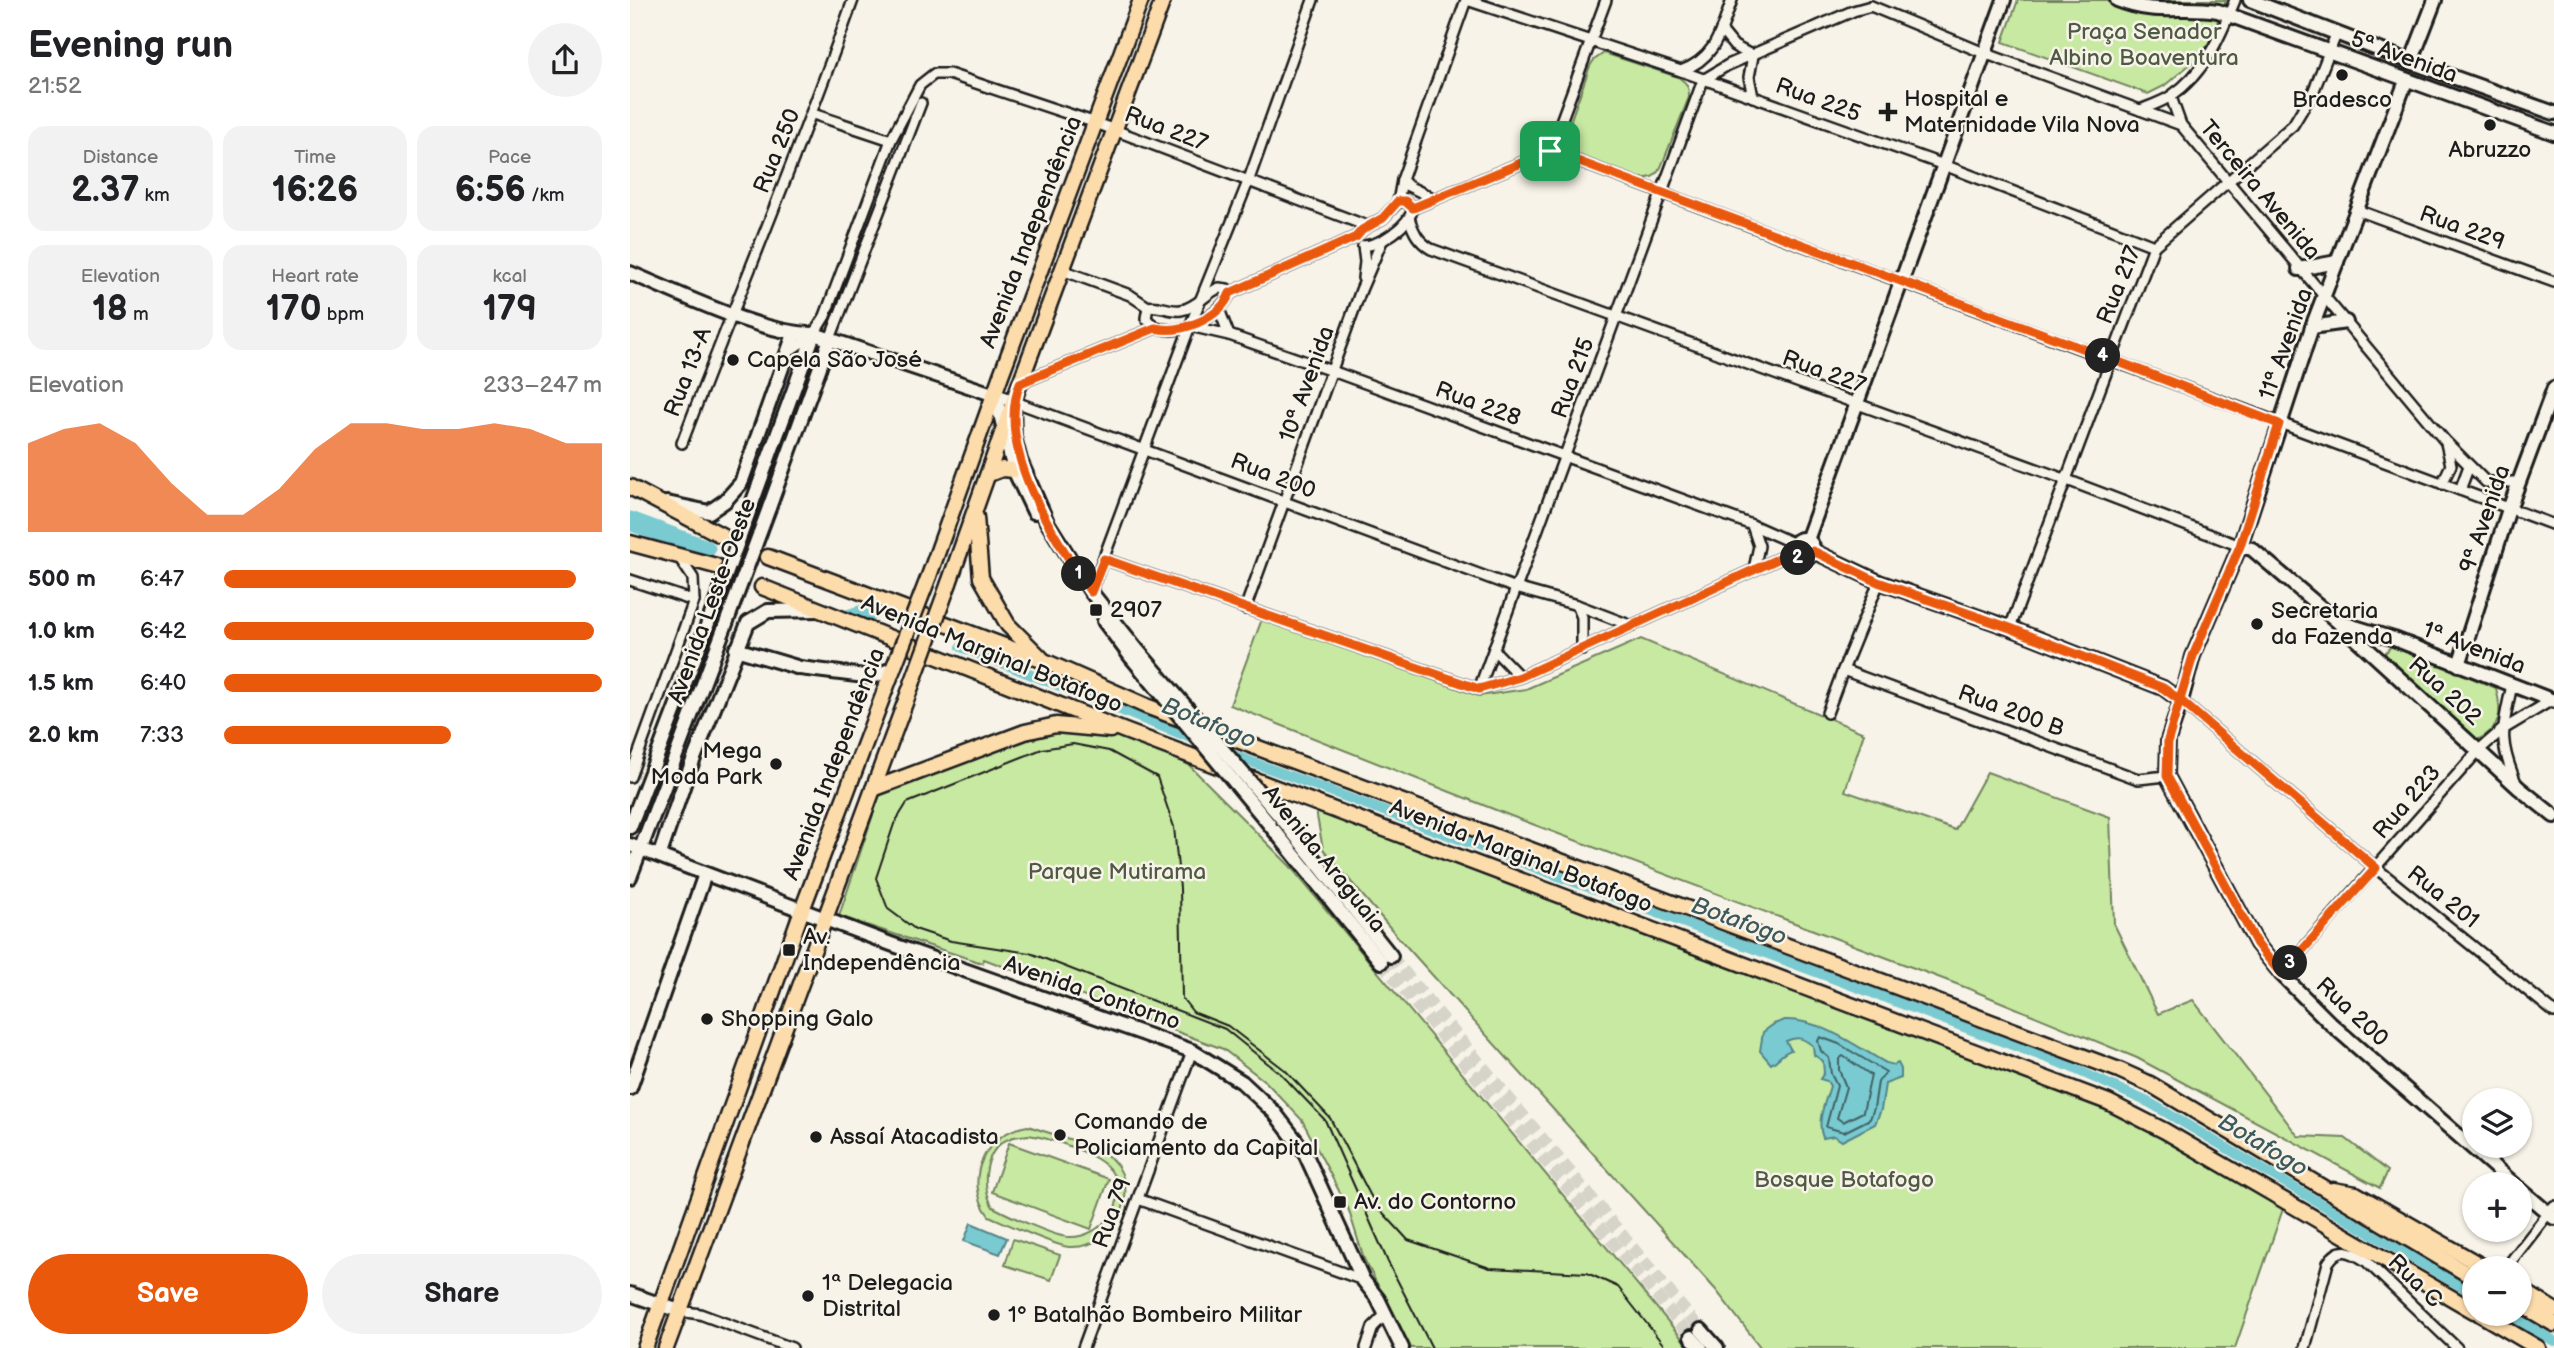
<!DOCTYPE html>
<html lang="en">
<head>
<meta charset="utf-8">
<style>
	body { margin:0; font-family:"Balsamiq Sans",sans-serif; background:#f2f2f2; color:#202124; height:100vh; display:flex; flex-direction:column; font-size:26px; white-space:nowrap }
	* { box-sizing:border-box; margin:0 }
	p { font-size:23px; color:#757577 }
	.icon { flex:none; width:38px; height:38px; fill:none; stroke:currentColor; stroke-width:2; stroke-linecap:round; stroke-linejoin:round }
	.map { position:relative; flex:1; overflow:hidden }
	.sheet { display:flex; flex-direction:column; background:#fff; width:630px }
	.sheet>* { flex:none }
	.buttons { position:absolute; left:1832px; top:1088px; display:grid; gap:14px }
	.buttons a { display:grid; place-items:center; width:70px; height:70px; border-radius:50%; background:#fff; box-shadow:0 2px 5px #0004; font-size:35px }
	.pin { position:absolute; display:grid; place-items:center; width:60px; height:60px; color:#fff; margin:-30px; border-radius:14px; box-shadow:0 4px 10px #0006 }
	.km { position:absolute; width:35px; height:35px; margin:-18px; border-radius:50%; background:#222; color:#fff; font-size:19px; line-height:35px; text-align:center }
	.round { display:grid; place-items:center; flex:none; width:74px; height:74px; border-radius:37px; background:#f2f2f2 }
	.summary { display:flex; align-items:center; justify-content:space-between; height:119px; padding:0 28px }
	h1 { font-size:38px; font-weight:600; line-height:52px }
	.figures { display:grid; grid-template-columns:repeat(3,1fr); gap:10px; height:119px; padding:7px 28px }
	.figures div { display:grid; align-content:center; border-radius:18px; background:#f2f2f2; text-align:center }
	.figures b { font-size:35px; font-weight:600 }
	.figures small { font-size:19px; font-weight:400 }
	.figures p { font-size:19px }
	.chart { height:196px; padding:14px 28px }
	.chart p { display:flex; justify-content:space-between }
	.chart svg { width:100%; height:126px; margin-top:7px; fill:#ea580c; opacity:.7 }
	.primary-button { display:flex; gap:14px; margin-top:auto; padding:14px 28px }
	.primary-button a { flex:1; height:80px; border-radius:42px; background:#ea580c; color:#fff; font-size:28px; font-weight:600; line-height:80px; text-align:center }
	.primary-button a+a { background:#f2f2f2; color:#202124 }
	ul { padding:0 28px; list-style:none; font-size:23px }
	li { display:grid; grid-template-columns:112px 84px 1fr; align-items:center; height:52px }
	li i { height:18px; border-radius:9px; background:#ea580c }
	main { display:flex; flex:1; min-height:0 }
	.map>svg:first-child { display:block }
	.green { fill:#c7e9a1; stroke:#72825e; stroke-width:2; fill-rule:evenodd }
	.water { fill:#79cad1; stroke:#548489; stroke-width:2 }
	.lines { fill:none; stroke-linecap:round; stroke-linejoin:round }
	.shore { stroke:#416264; stroke-width:2 }
	.canal { stroke:#79cad1; stroke-width:10 }
	.river { stroke:#79cad1; stroke-width:19 }
	.secondary-tunnel { stroke:#d6d3c9; stroke-width:12; stroke-dasharray:12 6; stroke-linecap:butt }
	.primary-tunnel { stroke:#d6d3c9; stroke-width:14; stroke-dasharray:14 7; stroke-linecap:butt }
	.street-casing { stroke:#1c1c1c; stroke-width:14 }
	.secondary-casing { stroke:#1c1c1c; stroke-width:18 }
	.primary-casing { stroke:#1c1c1c; stroke-width:19 }
	.street { stroke:#f7f3e8; stroke-width:9 }
	.secondary { stroke:#f7f3e8; stroke-width:12 }
	.primary { stroke:#fddcac; stroke-width:14 }
	.tram { stroke:#1c1c1c; stroke-width:2 }
	.secondary-bridge-casing { stroke:#1c1c1c; stroke-width:18; stroke-linecap:butt }
	.primary-bridge-casing { stroke:#1c1c1c; stroke-width:19; stroke-linecap:butt }
	.secondary-bridge { stroke:#f7f3e8; stroke-width:12 }
	.primary-bridge { stroke:#fddcac; stroke-width:14 }
	.route-casing { stroke:#fff; stroke-width:14 }
	.route { stroke:#ea580c; stroke-width:9 }
	.poi-dot { fill:#1c1c1c; stroke:#f7f3e8; stroke-width:2.5 }
	.labels { text-anchor:middle; dominant-baseline:central; stroke-width:5; stroke-linejoin:round; paint-order:stroke }
	.park-label { font-size:23px; fill:#4f5a44; stroke:#f7f3e8 }
	.street-label { font-size:23px; fill:#1c1c1c; stroke:#f7f3e8 }
	.poi-label { font-size:23px; fill:#1c1c1c; stroke:#f7f3e8; text-anchor:start }
	.water-label { font-size:24px; font-style:italic; fill:#3d595b; stroke:#f7f3e8 }
</style>
</head>
<body>
<main>
<section class="sheet">
<div class="summary"><div><h1>Evening run</h1><p>21:52</p></div><a class="round"><svg class="icon" aria-label="share" viewBox="0 0 24 24"><path d="M12 15V3M7 8l5-5 5 5M5 13v7h14v-7"/></svg></a></div>
<div class="figures">
<div><p>Distance</p><b>2.37<small> km</small></b></div>
<div><p>Time</p><b>16:26</b></div>
<div><p>Pace</p><b>6:56<small> /km</small></b></div>
</div>
<div class="figures">
<div><p>Elevation</p><b>18<small> m</small></b></div>
<div><p>Heart rate</p><b>170<small> bpm</small></b></div>
<div><p>kcal</p><b>179</b></div>
</div>
<div class="chart"><p><span>Elevation</span>233–247 m</p>
<svg viewBox="0 0 160 44" preserveAspectRatio="none"><path d="M0 44V13L10 8L20 6L30 13L40 27L50 38L60 38L70 29L80 15L90 6L100 6L110 8L120 8L130 6L140 8L150 13L160 13V44z"/></svg>
</div>
<ul>
<li><b>500 m</b>6:47<i style="width:93%"></i></li>
<li><b>1.0 km</b>6:42<i style="width:98%"></i></li>
<li><b>1.5 km</b>6:40<i style="width:100%"></i></li>
<li><b>2.0 km</b>7:33<i style="width:60%"></i></li>
</ul>
<div class="primary-button"><a>Save</a><a>Share</a></div>
</section>
<div class="map">
<svg width="1924" height="1348" viewBox="0 0 1924 1348">
	<rect width="100%" height="100%" fill="#f7f3e8"/>
	<filter id="ink" filterUnits="userSpaceOnUse"><feTurbulence type="fractalNoise" baseFrequency=".0143" numOctaves="2"/><feDisplacementMap in="SourceGraphic" scale="14" xChannelSelector="R" yChannelSelector="G"/><feConvolveMatrix kernelMatrix="1 2 1 2 8 2 1 2 1" color-interpolation-filters="sRGB"/></filter>
	<g filter="url(#ink)">
		<g class="green">
			<polygon points="1388,0 1596,0 1575,52 1534,86 1518,94 1373,42"/>
			<path d="M974,53l74,24c9,6 11,9 11,20l-28,70c-6,11 -11,12 -22,11l-64,-24 -7,-7v-19l22,-62 4,-6z"/>
			<polygon points="632,619 849,696 896,689 1011,639 1234,733 1215,791 1325,830 1357,772 1480,817 1484,924 1528,1014 1563,1000 1668,1136 1715,1138 1758,1171 1750,1188 1507,1058 1337,988 881,816 600,705"/>
			<path d="M1762,645l104,43c7,27 5,40 -20,53l-94,-84z"/>
			<polygon points="426,725 495,731 559,765 660,866 1060,1348 781,1348 734,1259 718,1208 672,1120 636,1082 593,1049 354,959 352,963 209,916 252,788"/>
			<polygon points="684,800 975,903 1455,1099 1517,1128 1654,1206 1605,1348 1131,1348 1085,1289 768,937 693,849"/>
			<path d="M398,1126c19,7 61,17 76,27 44,29 14,97 -35,94 -14,-1 -64,-24 -80,-31 -27,-36 -4,-84 39,-90zM398,1135c22,3 70,18 83,36 22,29 -10,68 -43,66 -15,-1 -60,-22 -75,-30 -13,-21 -9,-60 18,-69 5,-2 12,-2 17,-3z"/>
			<polygon points="379,1143 479,1179 461,1229 362,1192"/>
			<polygon points="383,1239 430,1255 421,1280 375,1265"/>
		</g>
		<g class="water">
			<path d="M1155,1020c36,-1 72,27 101,43l8,2 4,-2 3,6v9l-16,6 -4,26 -6,14 -33,17 -8,-5 -11,2c-7,-17 2,-35 7,-52l-3,-5 -7,-2 4,-6 -1,-12 -9,-6 -1,-9c-10,-8 -15,-10 -27,-5l5,9c-10,3 -12,10 -20,14l-11,-13 3,-19 11,-8z"/>
			<polygon points="341,1223 377,1238 370,1254 334,1241"/>
		</g>
		<g class="lines">
			<g class="shore">
				<polygon points="1190,1037 1209,1044 1256,1072 1248,1082 1244,1108 1240,1119 1214,1132 1196,1127 1207,1086 1201,1074 1199,1058 1191,1051 1188,1041"/>
				<polygon points="1213,1056 1241,1075 1233,1112 1213,1122 1207,1118 1216,1087 1209,1070 1209,1059"/>
			</g>
			<g class="canal">
				<polyline points="331,647 571,742"/>
				<polyline points="595,752 1436,1065 1520,1103 1844,1294"/>
				<polyline points="1879,1314 1924,1341"/>
			</g>
			<g class="river">
				<polyline points="0,521 76,549"/>
				<polyline points="215,620 242,611"/>
			</g>
			<g class="secondary-tunnel">
				<polyline points="761,956 1071,1330"/>
				<polyline points="751,962 1061,1337"/>
			</g>
			<polyline class="primary-tunnel" points="87,566 132,587"/>
			<g class="street-casing">
				<g id="street">
					<polyline points="837,0 1051,71 1314,165 1524,246"/>
					<path d="M1241,6l113,47 156,57c10,-4 22,-8 31,-14 34,-23 49,-59 64,-96"/>
					<polyline points="1091,30 1104,46 1123,56 1119,77 1123,97"/>
					<path d="M1051,71c35,-13 39,-38 51,-71"/>
					<polyline points="1073,80 1098,65 1223,11 1241,6"/>
					<polyline points="1541,97 1551,125 1815,441 1856,482 1890,482"/>
					<polyline points="1510,110 1551,125"/>
					<polyline points="183,114 261,140"/>
					<polyline points="920,151 1924,525"/>
					<polyline points="920,151 976,0"/>
					<polyline points="772,180 778,186 803,198"/>
					<polyline points="768,202 772,180 836,0"/>
					<polyline points="783,208 920,151"/>
					<polyline points="1727,210 1924,282"/>
					<path d="M779,218c5,15 9,23 22,31l636,231 173,66"/>
					<path d="M733,246c18,-1 46,-20 50,-38l-8,-7 -7,1"/>
					<polyline points="432,270 500,295 518,307"/>
					<polyline points="733,278 735,262 733,246"/>
					<path d="M518,307l-2,11c19,28 74,1 84,-25l126,-56 6,-7 21,-12 15,-16"/>
					<path d="M518,307c10,-3 21,5 33,3 15,-2 25,-17 38,-22l8,1 3,4"/>
					<polyline points="589,309 599,335"/>
					<polyline points="560,326 599,335 702,371 1122,525 1165,544"/>
					<polyline points="200,339 291,103"/>
					<polyline points="159,351 184,334 195,316 261,140 290,85 304,74 319,74 466,123 737,226"/>
					<polyline points="390,383 525,328"/>
					<polyline points="383,401 886,588 947,605 1002,626"/>
					<path d="M52,443c56,-148 118,-293 171,-443"/>
					<polyline points="1812,484 1821,465 1816,443"/>
					<polyline points="1830,490 1839,466"/>
					<polyline points="1122,525 1129,546 1124,569"/>
					<polyline points="474,559 849,689 890,677 1163,552"/>
					<polyline points="0,580 64,601"/>
					<polyline points="1249,582 1213,670 1508,779 1537,776"/>
					<polyline points="461,592 560,326 618,182 683,0"/>
					<polyline points="947,605 952,617 952,650"/>
					<polyline points="615,609 731,290 752,241"/>
					<polyline points="1380,628 1524,246 1663,125 1684,90 1707,32"/>
					<polyline points="864,650 890,677"/>
					<path d="M1882,685c-10,46 -14,56 5,100"/>
					<polyline points="849,689 1073,80"/>
					<polyline points="1551,701 1746,868 1924,1012"/>
					<polyline points="1197,713 1213,670"/>
					<polyline points="0,777 64,601 63,578 49,557"/>
					<polyline points="1651,974 1849,750 1872,730 1922,700"/>
					<polyline points="508,1199 733,1280"/>
					<polyline points="1875,1269 1924,1206"/>
					<polyline points="49,1311 70,1314 162,1348"/>
					<polyline points="453,1348 562,1051"/>
					<polyline points="736,1348 743,1327 756,1314"/>
					<path d="M1675,1348l23,-85c11,-18 23,-12 38,-2l91,87"/>
				</g>
			</g>
			<g class="secondary-casing">
				<g id="secondary">
					<path d="M1487,0c40,16 63,5 101,11l336,122"/>
					<polyline points="1620,0 1781,62 1924,113"/>
					<polyline points="1781,62 1805,0"/>
					<polyline points="1669,269 1707,262"/>
					<path d="M0,273c51,21 131,61 184,61l199,67 1,36 6,23 27,62 44,70 48,60"/>
					<polyline points="1682,327 1716,322"/>
					<polyline points="365,394 384,470 404,512"/>
					<polyline points="123,501 184,334"/>
					<polyline points="37,503 79,512 95,501 111,483 164,334"/>
					<polyline points="139,508 200,339"/>
					<circle cx="1173" cy="549" r="10"/>
					<polyline points="1177,540 1374,0"/>
					<polyline points="1610,546 1622,549 1708,622 1889,788 1924,816"/>
					<polyline points="1183,551 1249,582 1380,628 1533,688 1551,701 1538,740 1537,776 1627,944 1651,974 1701,1024 1885,1185"/>
					<polyline points="474,621 501,657"/>
					<polyline points="1712,623 1764,639 1924,701"/>
					<polyline points="106,649 170,668 243,677 264,668"/>
					<polyline points="1829,665 1879,509 1924,388"/>
					<polyline points="1551,701 1563,656 1610,546 1682,327 1776,81"/>
					<polyline points="653,820 761,956"/>
					<polyline points="640,825 751,962"/>
					<polyline points="0,827 83,610"/>
					<polyline points="0,845 261,944 562,1051 612,1082 644,1112 674,1151 733,1280 748,1299 772,1348"/>
					<polyline points="30,854 55,781 118,623 138,611 189,610"/>
					<polyline points="0,877 100,613"/>
					<polyline points="0,1088 75,874"/>
					<polyline points="1890,1189 1924,1218"/>
					<polyline points="0,1294 49,1311"/>
					<polyline points="1071,1330 1087,1348"/>
					<polyline points="1061,1337 1071,1348"/>
				</g>
			</g>
			<g class="primary-casing">
				<g id="primary">
					<polyline points="359,474 372,469 384,470"/>
					<polyline points="0,487 91,535"/>
					<polyline points="346,517 351,578 378,625 411,658"/>
					<polyline points="0,543 86,566"/>
					<polyline points="138,557 414,661 516,706 1489,1070 1520,1084 1844,1278"/>
					<polyline points="299,576 371,375 511,0"/>
					<polyline points="319,583 390,383 533,0"/>
					<polyline points="132,587 495,731 1478,1102 1535,1131 1844,1311"/>
					<polyline points="243,789 395,732 426,725 480,730"/>
					<polyline points="1703,1190 1726,1194 1857,1269"/>
					<polyline points="1890,1289 1924,1310"/>
					<polyline points="1890,1304 1924,1324"/>
					<polyline points="1850,1314 1908,1348"/>
					<polyline points="15,1348 172,910 265,664"/>
					<polyline points="36,1348 282,684"/>
				</g>
			</g>
			<use href="#street" class="street"/>
			<use href="#secondary" class="secondary"/>
			<use href="#primary" class="primary"/>
			<polyline class="tram" points="802,1348 758,1262 695,1120 651,1074 595,1029 400,953 321,941 285,929 258,909 246,878 264,824 277,803 412,749 443,744 479,751 527,777 544,827 550,888 552,998 563,1012 598,1026 655,1070 700,1118 745,1204 778,1240 860,1268 957,1273 988,1287 1036,1348"/>
			<g class="secondary-bridge-casing">
				<g id="secondary-bridge">
					<polyline points="83,610 123,501"/>
					<polyline points="100,613 139,508"/>
					<polyline points="509,652 653,820"/>
					<polyline points="501,657 640,825"/>
				</g>
			</g>
			<g class="primary-bridge-casing">
				<g id="primary-bridge">
					<polyline points="265,664 299,576"/>
					<polyline points="282,684 319,583"/>
				</g>
			</g>
			<use href="#secondary-bridge" class="secondary-bridge"/>
			<use href="#primary-bridge" class="primary-bridge"/>
		</g>
	</g>
	<g class="lines" filter="url(#ink)">
		<g class="route-casing">
			<path id="route" d="M920,151l-137,57 -8,-7h-7l-15,17 -21,12 -6,7 -126,56c-10,26 -50,41 -75,35l-135,55c-25,67 34,154 71,209l13,-33 375,130 41,-12 273,-125c6,9 16,9 20,-1l65,31 132,46 153,60 18,13 195,167 -95,106 -24,-30 -90,-168 1,-36 25,-84 47,-110 39,-122 -168,-65 -561,-208"/>
		</g>
		<use href="#route" class="route"/>
	</g>
	<g class="poi-dot">
		<circle cx="1712" cy="75" r="7"/>
		<path d="M1254.5 101.5h7v7h7v7h-7v7h-7v-7h-7v-7h7z"/>
		<circle cx="1860" cy="125" r="7"/>
		<circle cx="103" cy="360" r="7"/>
		<rect x="459" y="603" width="14" height="14" rx="3.5"/>
		<circle cx="1627" cy="624" r="7"/>
		<circle cx="146" cy="764" r="7"/>
		<rect x="152" y="943" width="14" height="14" rx="3.5"/>
		<circle cx="77" cy="1019" r="7"/>
		<circle cx="430" cy="1135" r="7"/>
		<circle cx="186" cy="1137" r="7"/>
		<rect x="703" y="1195" width="14" height="14" rx="3.5"/>
		<circle cx="178" cy="1296" r="7"/>
		<circle cx="364" cy="1315" r="7"/>
	</g>
	<g class="labels">
		<g class="park-label">
			<text x="1514" y="32">Praça Senador<tspan x="1514" dy="26">Albino Boaventura</tspan></text>
			<text x="487" y="872">Parque Mutirama</text>
			<text x="1214" y="1180">Bosque Botafogo</text>
		</g>
		<g class="street-label">
			<text transform="translate(1774 57) rotate(20)">5ª Avenida</text>
			<text transform="translate(1188 100) rotate(20)">Rua 225</text>
			<text transform="translate(536 129) rotate(21)">Rua 227</text>
			<text transform="translate(147 151) rotate(-68)">Rua 250</text>
			<text transform="translate(1630 190) rotate(50)">Terceira Avenida</text>
			<text transform="translate(1832 228) rotate(20)">Rua 229</text>
			<text transform="translate(401 232) rotate(-69)">Avenida Independência</text>
			<text transform="translate(1489 285) rotate(-68)">Rua 217</text>
			<text transform="translate(1656 344) rotate(-70)">11ª Avenida</text>
			<text transform="translate(58 372) rotate(-69)">Rua 13-A</text>
			<text transform="translate(1194 372) rotate(20)">Rua 227</text>
			<text transform="translate(943 378) rotate(-70)">Rua 215</text>
			<text transform="translate(677 384) rotate(-70)">10ª Avenida</text>
			<text transform="translate(848 404) rotate(20)">Rua 228</text>
			<text transform="translate(643 476) rotate(21)">Rua 200</text>
			<text transform="translate(1855 519) rotate(-71)">9ª Avenida</text>
			<text transform="translate(82 601) rotate(-70)">Avenida Leste-Oeste</text>
			<text transform="translate(1844 648) rotate(21)">1ª Avenida</text>
			<text transform="translate(362 654) rotate(22)">Avenida Marginal Botafogo</text>
			<text transform="translate(1815 691) rotate(42)">Rua 202</text>
			<text transform="translate(1381 711) rotate(20)">Rua 200 B</text>
			<text transform="translate(204 764) rotate(-69)">Avenida Independência</text>
			<text transform="translate(1777 802) rotate(-49)">Rua 223</text>
			<text transform="translate(891 856) rotate(21)">Avenida Marginal Botafogo</text>
			<text transform="translate(694 859) rotate(51)">Avenida Araguaia</text>
			<text transform="translate(1813 897) rotate(39)">Rua 201</text>
			<text transform="translate(462 993) rotate(19)">Avenida Contorno</text>
			<text transform="translate(1722 1012) rotate(43)">Rua 200</text>
			<text transform="translate(482 1213) rotate(-70)">Rua 79</text>
			<text transform="translate(1785 1281) rotate(44)">Rua C</text>
		</g>
		<g class="poi-label">
			<text x="1274" y="99">Hospital e<tspan x="1274" dy="26">Maternidade Vila Nova</tspan></text>
			<text x="1712" y="100" text-anchor="middle">Bradesco</text>
			<text x="1860" y="150" text-anchor="middle">Abruzzo</text>
			<text x="117" y="360">Capela São José</text>
			<text x="480" y="610">2907</text>
			<text x="1641" y="611">Secretaria<tspan x="1641" dy="26">da Fazenda</tspan></text>
			<text x="132" y="751" text-anchor="end">Mega<tspan x="132" dy="26">Moda Park</tspan></text>
			<text x="173" y="937">Av.<tspan x="173" dy="26">Independência</tspan></text>
			<text x="91" y="1019">Shopping Galo</text>
			<text x="444" y="1122">Comando de<tspan x="444" dy="26">Policiamento da Capital</tspan></text>
			<text x="200" y="1137">Assaí Atacadista</text>
			<text x="724" y="1202">Av. do Contorno</text>
			<text x="192" y="1283">1ª Delegacia<tspan x="192" dy="26">Distrital</tspan></text>
			<text x="378" y="1315">1º Batalhão Bombeiro Militar</text>
		</g>
		<g class="water-label">
			<text transform="translate(579 723) rotate(22)">Botafogo</text>
			<text transform="translate(1109 921) rotate(20)">Botafogo</text>
			<text transform="translate(1633 1145) rotate(31)">Botafogo</text>
		</g>
	</g>
</svg>
<div class="buttons">
<a><svg class="icon" aria-label="layers" viewBox="0 0 24 24"><path d="M12 4l9 5-9 5-9-5zM3 14l9 5 9-5"/></svg></a>
<a>+</a>
<a>−</a>
</div>
<div class="pin" style="left:920px;top:151px;background:#1e9e55"><svg class="icon" aria-label="arrive" viewBox="0 0 24 24"><path d="M6 21V4h12l-3 4 3 4H6"/></svg></div>
<b class="km" style="left:449px;top:574px">1</b>
<b class="km" style="left:1168px;top:558px">2</b>
<b class="km" style="left:1660px;top:963px">3</b>
<b class="km" style="left:1473px;top:356px">4</b>
</div>
</main>
</body>
</html>
